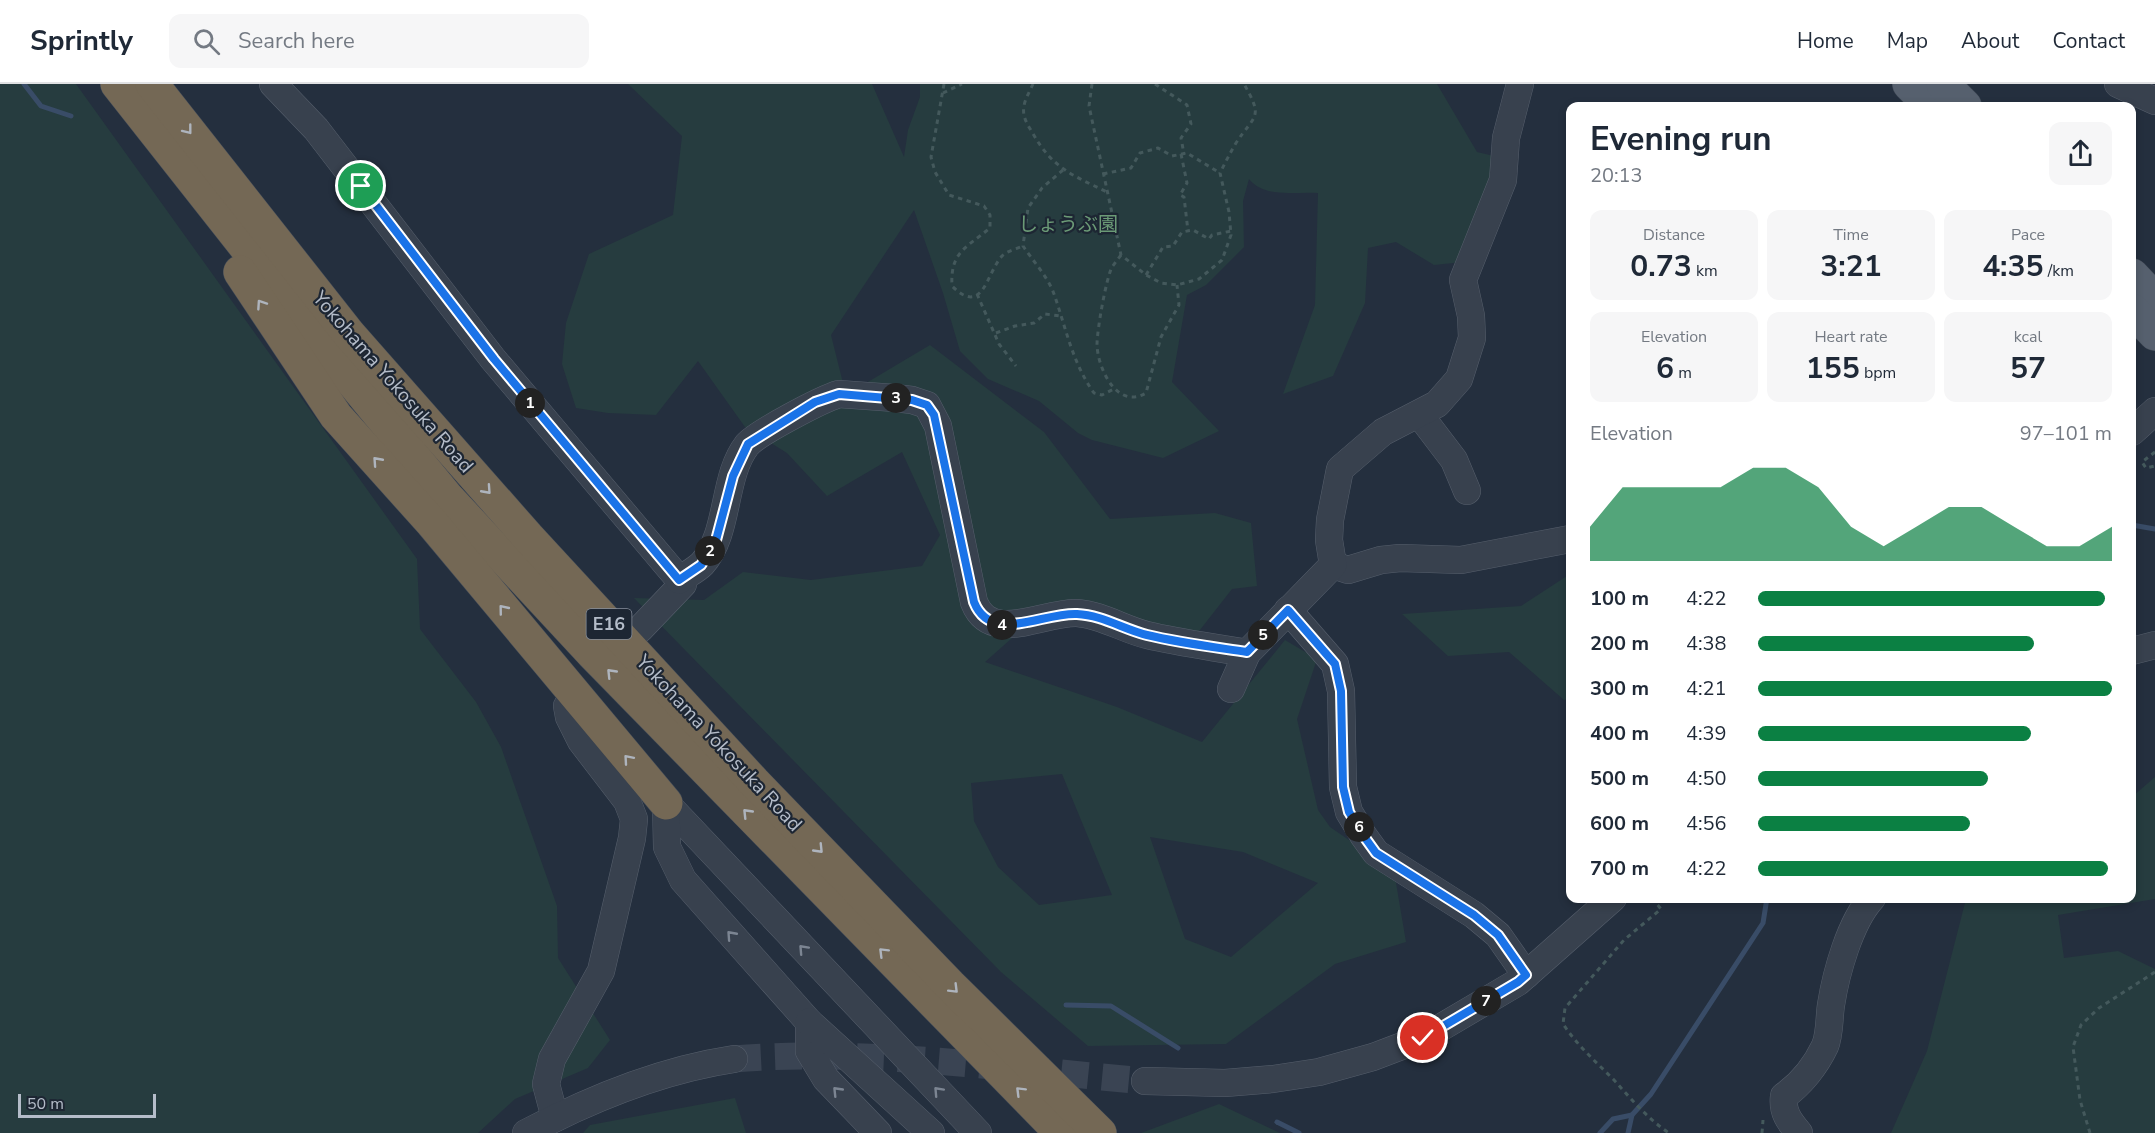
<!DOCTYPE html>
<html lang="en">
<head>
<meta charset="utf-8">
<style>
	body { margin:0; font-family:"Nunito Sans","Noto Sans JP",sans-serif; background:#f6f6f7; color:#1f2937; height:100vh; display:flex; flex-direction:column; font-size:22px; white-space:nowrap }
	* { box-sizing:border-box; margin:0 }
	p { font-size:20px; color:#747a83 }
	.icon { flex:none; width:33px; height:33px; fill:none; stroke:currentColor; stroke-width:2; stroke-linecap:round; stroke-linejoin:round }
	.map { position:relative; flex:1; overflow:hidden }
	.panel { position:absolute; left:1566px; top:18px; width:570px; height:801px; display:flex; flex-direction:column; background:#fff; border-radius:12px; box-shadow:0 3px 9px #0003 }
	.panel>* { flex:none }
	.scale { position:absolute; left:18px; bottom:15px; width:138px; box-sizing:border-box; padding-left:6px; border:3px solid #b4bcc9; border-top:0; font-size:16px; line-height:21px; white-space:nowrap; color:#b4bcc9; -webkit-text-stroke:4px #1d2633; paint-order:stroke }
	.pin { position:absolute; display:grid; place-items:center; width:51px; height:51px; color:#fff; margin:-26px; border:3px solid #fff; border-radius:50%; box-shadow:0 2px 6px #0007 }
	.km { position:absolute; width:30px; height:30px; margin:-15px; border-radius:50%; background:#222; color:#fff; font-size:16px; line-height:30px; text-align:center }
	.round { display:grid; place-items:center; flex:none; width:63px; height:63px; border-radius:12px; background:#f6f6f7 }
	.summary { display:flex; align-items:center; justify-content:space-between; height:102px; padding:0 24px }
	h1 { font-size:33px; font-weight:700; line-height:45px }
	.stats { display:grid; grid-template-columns:repeat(3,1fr); gap:9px; height:102px; padding:6px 24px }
	.stats div { display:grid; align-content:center; border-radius:12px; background:#f6f6f7; text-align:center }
	.stats b { font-size:30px; font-weight:700 }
	.stats small { font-size:16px; font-weight:400 }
	.stats p { font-size:16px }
	.chart { height:168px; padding:12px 24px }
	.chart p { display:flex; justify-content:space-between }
	.chart svg { width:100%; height:108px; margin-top:6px; fill:#0b8043; opacity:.7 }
	ul { padding:0 24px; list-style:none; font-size:20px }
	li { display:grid; grid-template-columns:96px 72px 1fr; align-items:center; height:45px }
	li i { height:15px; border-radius:8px; background:#0b8043 }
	header { display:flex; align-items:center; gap:36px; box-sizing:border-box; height:84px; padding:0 30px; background:#fff; border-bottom:2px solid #e0e1e3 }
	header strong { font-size:28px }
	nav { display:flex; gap:33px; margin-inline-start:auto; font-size:21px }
	.search { width:420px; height:54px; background:#f6f6f7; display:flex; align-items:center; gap:15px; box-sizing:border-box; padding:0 21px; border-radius:12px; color:#747a83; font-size:22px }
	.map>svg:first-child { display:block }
	.green { fill:#263c3f; fill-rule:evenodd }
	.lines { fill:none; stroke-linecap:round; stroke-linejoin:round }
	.stream { stroke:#394c67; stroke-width:5 }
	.minor-tunnel { stroke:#3a4453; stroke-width:27; stroke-dasharray:27 14; stroke-linecap:butt }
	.minor-casing { stroke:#565f6c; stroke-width:28 }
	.major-casing { stroke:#414a57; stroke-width:34 }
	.highway-casing { stroke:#434c59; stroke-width:34 }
	.path { stroke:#44595c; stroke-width:3; stroke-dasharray:4.5 4.5; stroke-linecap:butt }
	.minor { stroke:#38414e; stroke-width:27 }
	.major { stroke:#56606e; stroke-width:33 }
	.highway { stroke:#746855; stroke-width:33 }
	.oneway { stroke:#aeb4bd }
	.oneway2 { stroke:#7c8592 }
	.route-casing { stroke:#fff; stroke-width:12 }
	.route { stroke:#1a73e8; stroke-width:8 }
	.labels { text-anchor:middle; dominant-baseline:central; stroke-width:4.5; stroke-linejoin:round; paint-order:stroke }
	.shield { fill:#1d2633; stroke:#878f9c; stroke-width:1.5 }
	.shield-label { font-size:18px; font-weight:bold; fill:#b4bcc9 }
	.park-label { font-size:20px; fill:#6b9a76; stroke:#1d2633 }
	.street-label { font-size:20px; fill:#b4bcc9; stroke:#1d2633 }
</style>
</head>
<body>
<header>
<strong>Sprintly</strong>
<div class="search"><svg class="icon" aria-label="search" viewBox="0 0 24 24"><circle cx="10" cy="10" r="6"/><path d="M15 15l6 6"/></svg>Search here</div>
<nav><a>Home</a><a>Map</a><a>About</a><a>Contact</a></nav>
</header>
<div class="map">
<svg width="2155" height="1049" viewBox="0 0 2155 1049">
	<rect width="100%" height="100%" fill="#242f3e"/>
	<g class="green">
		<polygon points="0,0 76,0 417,475 420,545 476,618 501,663 557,822 558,874 610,956 588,984 515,1015 478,1049 0,1049"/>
		<path d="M628,0h244l32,73 4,-27 12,-33v-13h517l40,68 34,8 -48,102 -29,3 -38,-23 -28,6 -3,55 -32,73 -50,18 32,-89 3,-112c-24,-2 -52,6 -69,-14l-6,22 1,46 -38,38 -19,10 -15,87 47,49 -56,27 -71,-18 -14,-7 -39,-32 -51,-22 -28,-28 -17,-58 -29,-83 -83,125 15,60 84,-50 114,87 66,87 105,-6 36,10 6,63 -25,3 -50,64 -136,-45 -61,54 132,45 85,35 83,-102 32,19 -20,60 21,91 12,17 64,44 12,71 -71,22 -109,80 -138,2 -87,-74 -367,-374 70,2 39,-28 68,8 111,-14 18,-31 -38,-83 -75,44 -40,-43 -42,-26 -47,-66 -42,54 -48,-2 -32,-5 -14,-44 4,-41 23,-69 84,-39 9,-79zM1062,690l50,121 -73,10 -41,-38 -24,-46 -3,-38zM1150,753l93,15 75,31 -87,74 -46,-18z"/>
		<polygon points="1570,490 1570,614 1564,616 1509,568 1448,572 1402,530 1521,522"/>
		<polygon points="2155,693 2155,815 2058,831 2064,874 2118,867 2155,885 2155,1049 1891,1049 1927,967 1966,815 2132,814 2132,713"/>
		<polygon points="735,1014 746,1049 583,1049 590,1041"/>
		<polygon points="1219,1020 1280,1049 1141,1049"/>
	</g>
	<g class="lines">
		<g class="stream">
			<polyline points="24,0 41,22 71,32"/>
			<polyline points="2132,441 2155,445"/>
			<polyline points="1066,921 1111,922 1178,964"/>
			<polyline points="1277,1038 1299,1049"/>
			<polyline points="1600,1049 1613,1035 1632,1031"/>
			<polyline points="1628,1049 1632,1031 1651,1010 1763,839 1767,814"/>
		</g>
		<path class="minor-tunnel" d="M734,975c137,-11 275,10 411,22"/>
		<g class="minor-casing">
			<g id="minor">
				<polyline points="273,0 316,45 493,275 683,500 640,545"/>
				<polyline points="2118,0 2155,17"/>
				<polyline points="1419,330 1454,376 1467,407"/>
				<polyline points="2132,348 2155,327"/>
				<polyline points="1333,481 1348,486 1381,476 1400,474 1461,476 1570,455"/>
				<path d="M679,496c7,-5 17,-10 23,-16 28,-31 20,-87 45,-119 10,-12 75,-46 92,-51l56,4 17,2 15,5 11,21 36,176c17,43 69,10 103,11 25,2 46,16 70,22 33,8 67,12 100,18"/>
				<polyline points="1288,526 1335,580 1341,607 1343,703 1349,728 1363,751 1376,769 1474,831 1498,851 1526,891"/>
				<polyline points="2132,567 2155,561"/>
				<polyline points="1231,605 1247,569 1333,481 1329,456 1330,436 1340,385 1383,348 1437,320 1459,295 1472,254 1471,232 1463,196 1503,96 1506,54 1520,0"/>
				<polyline points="666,719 978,1049"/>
				<polyline points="666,719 667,763 683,796 809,938 809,967 826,995 878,1049"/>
				<polyline points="809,938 931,1049"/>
				<polyline points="1145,997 1225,999 1273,995 1319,988 1373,973 1423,954 1518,898 1613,814"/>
				<polyline points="555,1034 546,1000 552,975 601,887 632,754 634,735 627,717 581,657 569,633 567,622"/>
				<path d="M526,1049c66,-35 135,-63 208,-74"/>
				<path d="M1799,1049c-10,-12 -17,-21 -15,-37 17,-12 32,-31 41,-50 5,-12 4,-28 6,-41 5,-32 19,-83 41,-107"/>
			</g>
		</g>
		<g class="major-casing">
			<g id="major">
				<polyline points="1909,0 1931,22"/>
				<polyline points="1943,0 1965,22"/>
				<polyline points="2132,191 2155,215"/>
				<polyline points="2132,226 2155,250"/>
			</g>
		</g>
		<g class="highway-casing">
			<g id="highway">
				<polyline points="117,0 341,284 447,413 592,569 1061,1049"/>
				<polyline points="152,0 349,250 528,453 754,698 950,901 1100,1049"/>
				<polyline points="240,188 336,332 432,439 666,719"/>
			</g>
		</g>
		<g class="path">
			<path d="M944,0l-13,73 4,15 14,23 35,11 6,9v13c-24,20 -40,24 -38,58 31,31 34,-12 50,-30 5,-5 14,-7 21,-10"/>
			<path d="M1033,0c-3,7 -8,15 -9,22 -2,10 3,18 8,26 20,36 40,43 75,60"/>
			<path d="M1092,0l-3,22 32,149 25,20 15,8 16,2 22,-6 23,-19 9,-25 -2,-23 -9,-39c5,-10 10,-20 16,-30 19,-29 28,-24 8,-59"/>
			<polyline points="1155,0 1187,21 1191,40 1181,54 1184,70"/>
			<polyline points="943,9 962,0"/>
			<polyline points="1181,70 1187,99 1180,111 1184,113 1188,147"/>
			<path d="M1063,86l-21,18 -14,20 -5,38c10,15 25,31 31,48 12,34 18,68 40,99l8,2 12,-6"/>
			<polyline points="1103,90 1131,84 1140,69 1158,64 1172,72 1187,69 1220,89"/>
			<path d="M1121,171c-3,4 -6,8 -9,12 -6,12 -15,63 -15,78 1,25 21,65 49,48l15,-56 18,-32 -2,-20"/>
			<polyline points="1146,191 1163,163 1173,162 1182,148 1193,146 1209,155 1212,151 1231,147"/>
			<polyline points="977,210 999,260 1016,282"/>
			<polyline points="996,249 1015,242 1034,239 1045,230 1060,232"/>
			<polyline points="2155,368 2142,378 2146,384 2155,382"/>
			<path d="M1652,814l9,11 -37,31 -59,68 -2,16c14,21 33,38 51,56 17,19 34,39 55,53"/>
			<polyline points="1762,1049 1763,1036"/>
			<polyline points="2090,1049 2080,1016 2073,963 2081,941 2099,924 2155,888"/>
		</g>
		<use href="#minor" class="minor"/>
		<use href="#major" class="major"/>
		<use href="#highway" class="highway"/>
	</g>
	<defs><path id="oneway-chevron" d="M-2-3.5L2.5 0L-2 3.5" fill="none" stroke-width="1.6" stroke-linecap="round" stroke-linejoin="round" transform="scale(1.5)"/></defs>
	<g class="oneway">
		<use href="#oneway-chevron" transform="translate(188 46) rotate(52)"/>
		<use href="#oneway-chevron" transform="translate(261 220) rotate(-124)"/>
		<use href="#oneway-chevron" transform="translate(377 377) rotate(-132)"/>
		<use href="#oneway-chevron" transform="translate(487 406) rotate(48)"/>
		<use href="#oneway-chevron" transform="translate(503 525) rotate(-129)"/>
		<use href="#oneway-chevron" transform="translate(611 589) rotate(-134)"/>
		<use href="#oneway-chevron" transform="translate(628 675) rotate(-131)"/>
		<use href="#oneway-chevron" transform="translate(747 729) rotate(-134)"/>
		<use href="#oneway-chevron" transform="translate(819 765) rotate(46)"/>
		<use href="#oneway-chevron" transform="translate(883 868) rotate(-135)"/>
		<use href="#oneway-chevron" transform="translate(954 905) rotate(45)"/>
		<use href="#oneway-chevron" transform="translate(1020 1007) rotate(-135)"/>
	</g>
	<g class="oneway2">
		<use href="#oneway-chevron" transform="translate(731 851) rotate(-132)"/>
		<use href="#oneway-chevron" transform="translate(803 865) rotate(-133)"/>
		<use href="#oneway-chevron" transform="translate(837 1007) rotate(-134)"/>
		<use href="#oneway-chevron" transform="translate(938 1007) rotate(-133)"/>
	</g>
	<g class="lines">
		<g class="route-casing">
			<path id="route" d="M361,102l133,173 185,221 22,-15 14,-21 18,-68 15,-32 67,-42 24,-8 73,6 15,5 7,10 40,187c17,43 69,10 103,12 25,1 46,15 70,21 33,8 67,12 100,17l41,-42 47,54 6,27 2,96 6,25 14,23 13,18 98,62 24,20 28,40 -8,7 -95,56"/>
		</g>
		<use href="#route" class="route"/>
	</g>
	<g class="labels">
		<rect class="shield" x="586.5" y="525" width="45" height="30" rx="4.5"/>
		<g class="shield-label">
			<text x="609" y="540">E16</text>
		</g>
		<g class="park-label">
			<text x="1068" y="140">しょうぶ園</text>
		</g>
		<g class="street-label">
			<text transform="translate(393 298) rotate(49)">Yokohama Yokosuka Road</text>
			<text transform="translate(719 659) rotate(47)">Yokohama Yokosuka Road</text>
		</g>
	</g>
</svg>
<div class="scale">50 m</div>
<div class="pin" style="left:361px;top:102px;background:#1e9e55"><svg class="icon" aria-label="arrive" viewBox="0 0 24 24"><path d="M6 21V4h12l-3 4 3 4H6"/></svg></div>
<div class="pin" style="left:1423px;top:954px;background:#d93025"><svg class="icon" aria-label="check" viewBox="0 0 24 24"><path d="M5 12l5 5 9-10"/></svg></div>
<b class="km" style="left:530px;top:319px">1</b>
<b class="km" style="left:710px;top:467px">2</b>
<b class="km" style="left:896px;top:314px">3</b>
<b class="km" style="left:1002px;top:541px">4</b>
<b class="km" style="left:1263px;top:551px">5</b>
<b class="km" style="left:1359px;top:743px">6</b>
<b class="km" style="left:1486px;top:917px">7</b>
<section class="panel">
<div class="summary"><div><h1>Evening run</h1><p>20:13</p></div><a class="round"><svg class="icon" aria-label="share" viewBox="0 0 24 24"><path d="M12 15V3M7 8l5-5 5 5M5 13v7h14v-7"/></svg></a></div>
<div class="stats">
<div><p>Distance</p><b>0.73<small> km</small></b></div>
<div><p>Time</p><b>3:21</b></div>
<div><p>Pace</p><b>4:35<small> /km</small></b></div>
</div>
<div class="stats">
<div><p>Elevation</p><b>6<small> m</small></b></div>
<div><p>Heart rate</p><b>155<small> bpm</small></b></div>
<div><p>kcal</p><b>57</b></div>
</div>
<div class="chart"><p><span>Elevation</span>97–101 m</p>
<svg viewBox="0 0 160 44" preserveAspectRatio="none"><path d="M0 44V30L10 14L20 14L30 14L40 14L50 6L60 6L70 14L80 30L90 38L100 30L110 22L120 22L130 30L140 38L150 38L160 30V44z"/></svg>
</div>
<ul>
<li><b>100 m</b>4:22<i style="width:98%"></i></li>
<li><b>200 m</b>4:38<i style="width:78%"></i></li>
<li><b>300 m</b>4:21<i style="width:100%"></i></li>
<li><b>400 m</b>4:39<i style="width:77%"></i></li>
<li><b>500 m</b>4:50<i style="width:65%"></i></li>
<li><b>600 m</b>4:56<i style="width:60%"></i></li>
<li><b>700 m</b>4:22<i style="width:99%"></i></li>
</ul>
</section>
</div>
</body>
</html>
